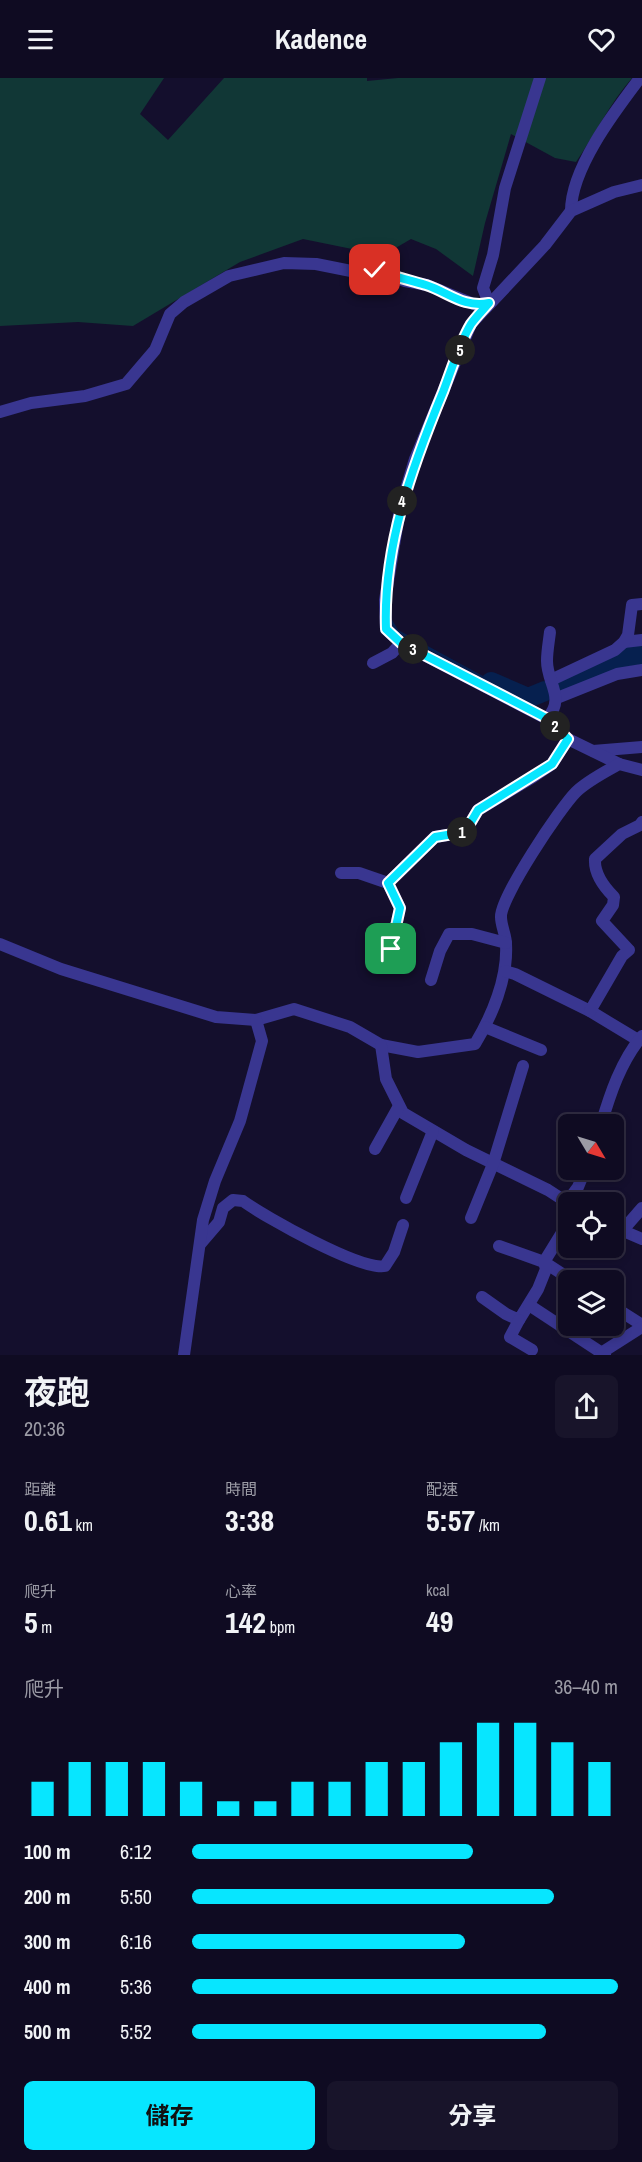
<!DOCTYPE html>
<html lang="zh-TW">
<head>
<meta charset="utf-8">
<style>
	body { margin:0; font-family:"Archivo Narrow","Noto Sans TC",sans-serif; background:#18142a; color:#f1f3f6; height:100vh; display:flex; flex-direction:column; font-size:22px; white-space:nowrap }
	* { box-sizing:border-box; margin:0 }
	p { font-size:20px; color:#9b9ba5 }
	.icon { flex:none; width:33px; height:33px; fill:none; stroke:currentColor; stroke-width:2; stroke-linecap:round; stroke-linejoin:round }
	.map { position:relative; height:1277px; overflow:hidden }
	.side { display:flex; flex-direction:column; background:#0f0b22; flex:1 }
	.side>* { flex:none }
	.needle { width:39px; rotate:128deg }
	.tools { position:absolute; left:558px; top:1036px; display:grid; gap:12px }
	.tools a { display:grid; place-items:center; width:66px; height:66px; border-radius:9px; background:#0f0b22; box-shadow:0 3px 9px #0003,0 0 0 2px #2f2b40; font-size:30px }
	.pin { position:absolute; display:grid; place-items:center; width:51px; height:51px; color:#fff; margin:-26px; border-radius:12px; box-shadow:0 3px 9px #0006 }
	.km { position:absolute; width:30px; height:30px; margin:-15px; border-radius:50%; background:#222; color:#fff; font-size:16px; line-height:30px; text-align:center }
	.round { display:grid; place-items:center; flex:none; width:63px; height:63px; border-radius:9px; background:#18142a }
	.overview { display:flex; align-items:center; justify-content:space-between; height:102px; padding:0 24px }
	h1 { font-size:33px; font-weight:700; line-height:45px }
	.figures { display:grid; grid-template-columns:repeat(3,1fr); gap:9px; height:102px; padding:6px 24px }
	.figures div { display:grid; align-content:center }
	.figures b { font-size:30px; font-weight:700 }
	.figures small { font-size:16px; font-weight:400 }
	.figures p { font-size:16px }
	.chart { height:168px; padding:12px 24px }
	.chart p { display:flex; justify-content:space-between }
	.chart svg { width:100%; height:108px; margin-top:6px; stroke:#07e6ff; stroke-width:6 }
	.action { display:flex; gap:12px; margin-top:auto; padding:12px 24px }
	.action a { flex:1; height:69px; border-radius:9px; background:#07e6ff; color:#111; font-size:24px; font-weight:700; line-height:69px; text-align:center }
	.action a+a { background:#18142a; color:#f1f3f6 }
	ul { padding:0 24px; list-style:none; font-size:20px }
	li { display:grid; grid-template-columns:96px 72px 1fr; align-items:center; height:45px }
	li i { height:15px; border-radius:8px; background:#07e6ff }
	header { display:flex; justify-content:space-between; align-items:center; height:78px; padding:0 24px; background:#0f0b22; font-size:27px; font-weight:700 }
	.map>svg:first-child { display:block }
	.green { fill:#113736 }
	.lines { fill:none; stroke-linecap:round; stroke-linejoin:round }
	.stream { stroke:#06204f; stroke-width:3 }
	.river { stroke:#06204f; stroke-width:20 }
	.minor { stroke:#393690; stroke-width:12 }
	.route-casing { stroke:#fff; stroke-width:12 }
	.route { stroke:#07e6ff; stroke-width:8 }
</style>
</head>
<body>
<header><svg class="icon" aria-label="menu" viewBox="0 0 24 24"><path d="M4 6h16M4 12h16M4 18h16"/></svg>Kadence<svg class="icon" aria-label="heart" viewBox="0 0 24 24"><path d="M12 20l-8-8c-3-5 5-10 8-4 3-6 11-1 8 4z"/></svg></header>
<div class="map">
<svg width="642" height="1277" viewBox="0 0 642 1277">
	<rect width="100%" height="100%" fill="#140f2d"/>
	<path class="green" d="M0,0h164l-24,36 28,26 56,-62h143v3l31,-3h234c-22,25 -37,56 -56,84l-21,-4 -44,-24 -26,89 -12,53 -37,-27 -25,-10 -24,14 -35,-4 -49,-10 -63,23 -107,64 -55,-4 -78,4z"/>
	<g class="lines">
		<polyline class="stream" points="391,543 397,553 491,604"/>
		<g class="river">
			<polyline points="491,604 528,620 545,613"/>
			<polyline points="561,606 625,579 642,576"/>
		</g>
		<g class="minor">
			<path d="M571,133c0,-43 44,-100 69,-133"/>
			<polyline points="0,334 31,325 85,318 126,306 155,272 170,236 184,224 229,198 284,185 316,186 351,193 375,192 405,203 427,207 476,227 489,225 483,210 493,177 505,110 540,0"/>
			<polyline points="624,564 642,562"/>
			<polyline points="373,585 392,575 401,565"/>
			<polyline points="551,602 615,572 624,564 628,557 632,527 642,526"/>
			<polyline points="557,620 617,596 642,592"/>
			<path d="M547,641c19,-22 0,-35 0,-58 0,-10 2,-20 3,-29"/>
			<polyline points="593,673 642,669"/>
			<polyline points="619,686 568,661 547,641 401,565 386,551 385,522 400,431 415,381 471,246 545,167 571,133 614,114 642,107"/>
			<polyline points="341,795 359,795 388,805"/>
			<path d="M0,866l61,25 155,48 40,3 38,-11 56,18 31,18 37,7 57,-8c17,-28 33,-66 31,-100 0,-9 -5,-18 -5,-27 -1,-19 59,-109 75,-125 11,-11 29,-20 43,-28l23,6"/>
			<polyline points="391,871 400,830 388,805 435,759 465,754 478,732 533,699 552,686 568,661"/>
			<polyline points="505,893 515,896 590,933 638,962"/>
			<polyline points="431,902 440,873 449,856 472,856 506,865"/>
			<path d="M590,933l32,-55 7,-6 -27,-29 11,-16 1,-8c-10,-10 -20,-23 -19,-38l27,-25 18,-9 2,-3"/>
			<polyline points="485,949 541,972"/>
			<polyline points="381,967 386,1001 403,1035 466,1072 548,1112 568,1125"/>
			<path d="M601,1047c9,-31 20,-64 41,-89"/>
			<polyline points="375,1071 399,1028"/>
			<polyline points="406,1120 433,1053"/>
			<polyline points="567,1124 578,1109 585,1092"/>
			<polyline points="471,1140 493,1086 523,988"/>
			<polyline points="614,1149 642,1161"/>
			<polyline points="622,1153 642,1130"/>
			<path d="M201,1165l18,-21 4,-14 10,-8 10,1c22,16 118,70 142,65l9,-14 9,-27"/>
			<polyline points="499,1168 544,1184 573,1203"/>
			<polyline points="482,1219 506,1236 519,1242 538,1211 546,1191 544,1184 568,1145"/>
			<polyline points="529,1227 605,1277"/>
			<polyline points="614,1229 642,1247"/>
			<polyline points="519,1242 510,1259 532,1272"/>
			<polyline points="601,1275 642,1249"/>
			<polyline points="184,1277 203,1142 215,1103 240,1043 262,963 256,942"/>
		</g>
	</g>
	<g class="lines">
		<g class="route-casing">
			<path id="route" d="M375,192c17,6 33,10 51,15 22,7 37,23 63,18 -6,7 -13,14 -18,21 -11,18 -20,47 -28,68 -31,75 -60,154 -57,237l15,14 147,76 20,20 -16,25 -74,46 -13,22 -30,5 -47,46 12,25 -9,41"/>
		</g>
		<use href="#route" class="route"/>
	</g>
</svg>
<div class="tools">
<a><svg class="needle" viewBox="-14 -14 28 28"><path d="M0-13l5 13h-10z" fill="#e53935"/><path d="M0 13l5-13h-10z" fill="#9b9ba5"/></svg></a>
<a><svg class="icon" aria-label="locate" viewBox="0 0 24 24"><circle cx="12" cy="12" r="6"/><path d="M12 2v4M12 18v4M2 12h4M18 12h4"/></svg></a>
<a><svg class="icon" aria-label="layers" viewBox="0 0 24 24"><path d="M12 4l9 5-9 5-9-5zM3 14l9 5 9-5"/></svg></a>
</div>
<div class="pin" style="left:391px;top:871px;background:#1e9e55"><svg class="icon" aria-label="arrive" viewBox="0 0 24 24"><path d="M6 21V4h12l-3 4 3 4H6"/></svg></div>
<div class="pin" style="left:375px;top:192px;background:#d93025"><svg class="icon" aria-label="check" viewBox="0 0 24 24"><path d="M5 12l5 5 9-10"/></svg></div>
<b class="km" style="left:462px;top:754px">1</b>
<b class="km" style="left:555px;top:648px">2</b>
<b class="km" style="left:413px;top:571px">3</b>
<b class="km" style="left:402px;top:423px">4</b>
<b class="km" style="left:460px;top:272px">5</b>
</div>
<section class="side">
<div class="overview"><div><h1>夜跑</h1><p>20:36</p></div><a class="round"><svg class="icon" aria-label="share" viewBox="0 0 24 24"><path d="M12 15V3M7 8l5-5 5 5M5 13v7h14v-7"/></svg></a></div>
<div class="figures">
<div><p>距離</p><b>0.61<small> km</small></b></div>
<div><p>時間</p><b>3:38</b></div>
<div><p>配速</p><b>5:57<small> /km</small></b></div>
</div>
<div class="figures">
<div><p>爬升</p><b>5<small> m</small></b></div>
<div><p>心率</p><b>142<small> bpm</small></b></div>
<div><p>kcal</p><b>49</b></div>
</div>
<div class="chart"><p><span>爬升</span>36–40 m</p>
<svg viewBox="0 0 160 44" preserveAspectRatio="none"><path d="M5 44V30M15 44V22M25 44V22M35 44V22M45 44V30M55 44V38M65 44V38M75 44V30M85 44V30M95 44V22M105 44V22M115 44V14M125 44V6M135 44V6M145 44V14M155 44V22"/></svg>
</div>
<ul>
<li><b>100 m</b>6:12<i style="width:66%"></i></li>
<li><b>200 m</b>5:50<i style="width:85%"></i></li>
<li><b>300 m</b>6:16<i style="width:64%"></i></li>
<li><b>400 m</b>5:36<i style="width:100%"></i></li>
<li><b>500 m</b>5:52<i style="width:83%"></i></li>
</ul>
<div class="action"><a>儲存</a><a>分享</a></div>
</section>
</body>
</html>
